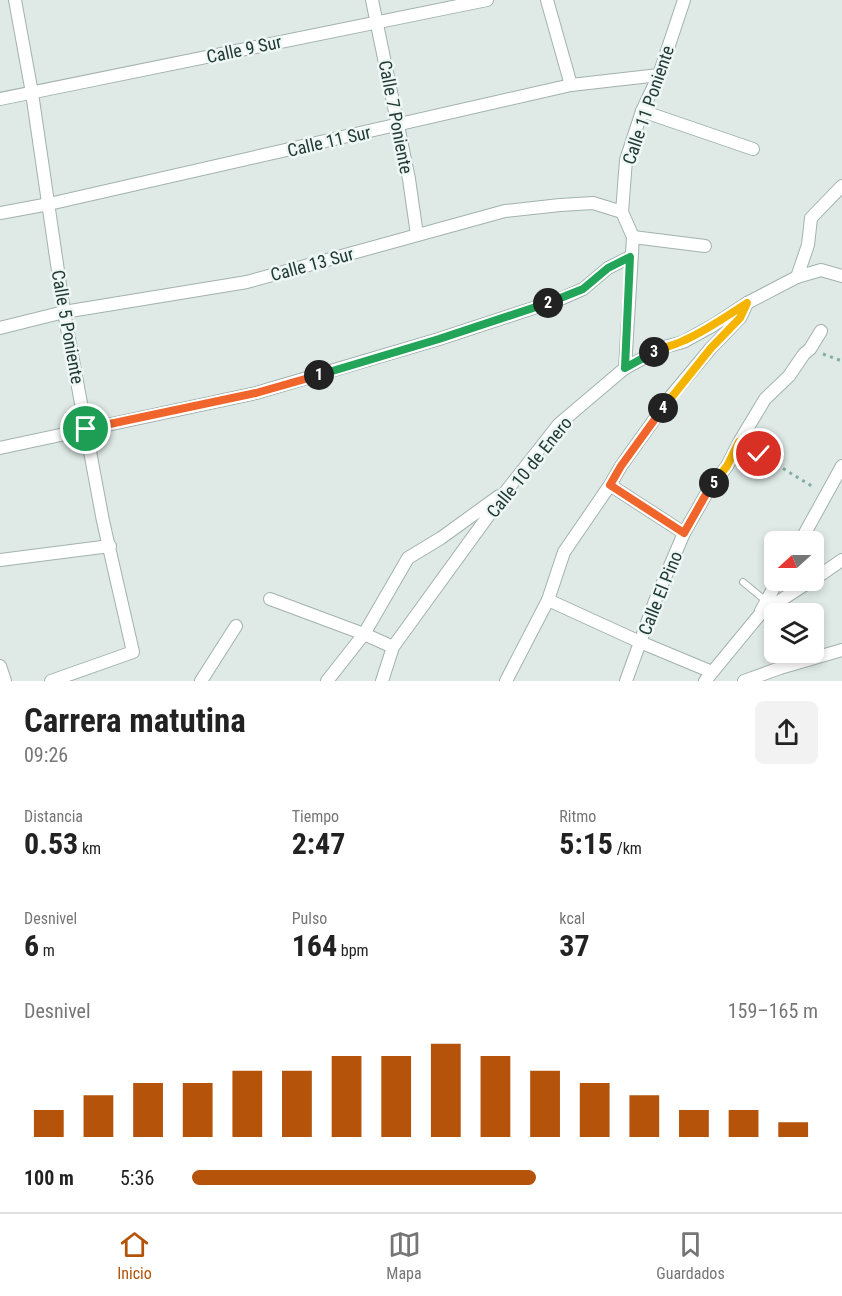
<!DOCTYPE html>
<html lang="es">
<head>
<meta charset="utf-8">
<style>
	body { margin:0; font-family:"Roboto Condensed",sans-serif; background:#f2f2f2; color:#222; height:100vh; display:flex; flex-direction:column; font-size:22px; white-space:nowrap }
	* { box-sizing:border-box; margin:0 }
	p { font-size:20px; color:#767676 }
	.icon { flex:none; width:33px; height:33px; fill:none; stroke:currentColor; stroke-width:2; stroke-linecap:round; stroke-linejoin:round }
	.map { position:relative; height:681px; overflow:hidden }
	.side { display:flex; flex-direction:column; background:#fff; flex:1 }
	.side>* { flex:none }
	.needle { width:39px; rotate:249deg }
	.tools { position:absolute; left:764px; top:531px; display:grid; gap:12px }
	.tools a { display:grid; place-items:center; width:60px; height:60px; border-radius:9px; background:#fff; box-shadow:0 3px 9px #0003; font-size:30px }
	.pin { position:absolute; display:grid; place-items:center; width:51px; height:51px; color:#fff; margin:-26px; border:3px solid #fff; border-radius:50%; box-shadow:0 2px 6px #0007 }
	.km { position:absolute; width:30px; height:30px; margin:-15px; border-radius:50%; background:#222; color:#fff; font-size:16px; line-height:30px; text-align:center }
	.round { display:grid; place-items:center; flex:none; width:63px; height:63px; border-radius:9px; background:#f2f2f2 }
	.summary { display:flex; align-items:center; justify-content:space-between; height:102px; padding:0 24px }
	h1 { font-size:33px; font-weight:700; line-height:45px }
	.figures { display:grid; grid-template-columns:repeat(3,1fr); gap:9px; height:102px; padding:6px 24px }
	.figures div { display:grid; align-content:center }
	.figures b { font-size:30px; font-weight:700 }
	.figures small { font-size:16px; font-weight:400 }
	.figures p { font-size:16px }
	.chart { height:168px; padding:12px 24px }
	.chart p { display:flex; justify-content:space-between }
	.chart svg { width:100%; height:108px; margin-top:6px; stroke:#b45309; stroke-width:6 }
	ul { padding:0 24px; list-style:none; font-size:20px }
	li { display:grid; grid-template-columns:96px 72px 1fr; align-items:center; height:45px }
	li i { height:15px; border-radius:8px; background:#b45309 }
	.menu { display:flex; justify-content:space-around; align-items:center; height:84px; border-top:2px solid #e0e0e0; background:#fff; font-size:16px; color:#767676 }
	.menu a { display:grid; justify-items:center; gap:3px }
	.menu .selected { color:#b45309 }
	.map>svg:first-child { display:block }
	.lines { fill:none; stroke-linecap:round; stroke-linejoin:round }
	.service-casing { stroke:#a2b2ae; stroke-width:8 }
	.minor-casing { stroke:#a2b2ae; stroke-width:14 }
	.path { stroke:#7faea4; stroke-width:3; stroke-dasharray:3 4.5; stroke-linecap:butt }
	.service { stroke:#fff; stroke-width:6 }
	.minor { stroke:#fff; stroke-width:12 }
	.split-1-casing { stroke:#fff; stroke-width:12 }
	.split-2-casing { stroke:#fff; stroke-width:12 }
	.split-3-casing { stroke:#fff; stroke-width:12 }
	.split-4-casing { stroke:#fff; stroke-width:12 }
	.split-5-casing { stroke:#fff; stroke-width:12 }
	.split-6-casing { stroke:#fff; stroke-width:12 }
	.split-1 { stroke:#f0652b; stroke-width:8 }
	.split-2 { stroke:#22a559; stroke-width:8 }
	.split-3 { stroke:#22a559; stroke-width:8 }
	.split-4 { stroke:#f5b400; stroke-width:8 }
	.split-5 { stroke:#f0652b; stroke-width:8 }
	.split-6 { stroke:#f5b400; stroke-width:8 }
	.labels { text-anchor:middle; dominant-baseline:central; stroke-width:5; stroke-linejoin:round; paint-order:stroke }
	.street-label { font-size:18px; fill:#203a36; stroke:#eff7f4 }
</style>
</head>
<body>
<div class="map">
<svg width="842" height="681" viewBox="0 0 842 681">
	<rect width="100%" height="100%" fill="#dfeae6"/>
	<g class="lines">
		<g class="service-casing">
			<polyline id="service" points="743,582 766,601"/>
		</g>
		<g class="minor-casing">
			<g id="minor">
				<polyline points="15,0 32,93 64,312 103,521 133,652 51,681"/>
				<polyline points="372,0 409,179 417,235"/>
				<polyline points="547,0 571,85"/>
				<polyline points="0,99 487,0"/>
				<polyline points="642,111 753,149"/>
				<polyline points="0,213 49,204 571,85 659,75"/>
				<polyline points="633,237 705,246"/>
				<polyline points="797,277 821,270 842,276"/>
				<polyline points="0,328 64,312 247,282 505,211 560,205 593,203 622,212"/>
				<polyline points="625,368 664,347 683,342 712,326 747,303 797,277 808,245 811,218 842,186"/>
				<polyline points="0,448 256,393 439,339 558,300 583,289 608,268 630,257"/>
				<polyline points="610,485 684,533"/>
				<polyline points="800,542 842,466"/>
				<polyline points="0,560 110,546"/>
				<polyline points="813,580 842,560"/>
				<polyline points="270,599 364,634 393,647"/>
				<polyline points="548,600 640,642 712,672"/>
				<polyline points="761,611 778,580"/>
				<polyline points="0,666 5,681"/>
				<polyline points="201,681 236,626"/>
				<polyline points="327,681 364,634 408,558 441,538 499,496"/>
				<polyline points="382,681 393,647 507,490 559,424 625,368 633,237 622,212 626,160 642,111 659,75 684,0"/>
				<polyline points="506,681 548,600 564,552 610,485 621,466 671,396 711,348 740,318 747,303"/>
				<polyline points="626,681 655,601 684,533 709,489 727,466 741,439 765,399 789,376 804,354 810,349 821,331"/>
				<polyline points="705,681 761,613 812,580"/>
				<polyline points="744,681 780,668 842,650"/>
			</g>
		</g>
		<g class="path">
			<polyline points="823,354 842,361"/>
			<polyline points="751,449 815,488"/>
		</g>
		<use href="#service" class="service"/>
		<use href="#minor" class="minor"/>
	</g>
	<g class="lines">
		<g class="split-1-casing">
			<polyline id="split-1" points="86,429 256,393 319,375"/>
		</g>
		<g class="split-2-casing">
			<polyline id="split-2" points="319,375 439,339 548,303"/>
		</g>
		<g class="split-3-casing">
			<polyline id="split-3" points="548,303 583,289 608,268 630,257 625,368 654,352"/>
		</g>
		<g class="split-4-casing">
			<path id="split-4" d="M654,352c10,-5 21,-7 31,-12 22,-10 42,-24 62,-37l-7,15 -29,30 -48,60"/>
		</g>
		<g class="split-5-casing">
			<polyline id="split-5" points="663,408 621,466 610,485 684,533 709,489 714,483"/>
		</g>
		<g class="split-6-casing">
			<polyline id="split-6" points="714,483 727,466 739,442 759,454"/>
		</g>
		<use href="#split-1" class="split-1"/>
		<use href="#split-2" class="split-2"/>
		<use href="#split-3" class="split-3"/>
		<use href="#split-4" class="split-4"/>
		<use href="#split-5" class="split-5"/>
		<use href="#split-6" class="split-6"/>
	</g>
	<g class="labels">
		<g class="street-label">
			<text transform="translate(244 49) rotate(-12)">Calle 9 Sur</text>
			<text transform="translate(648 105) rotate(-71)">Calle 11 Poniente</text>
			<text transform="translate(396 117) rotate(79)">Calle 7 Poniente</text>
			<text transform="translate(329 141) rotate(-13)">Calle 11 Sur</text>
			<text transform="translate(312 264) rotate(-15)">Calle 13 Sur</text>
			<text transform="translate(68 327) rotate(80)">Calle 5 Poniente</text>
			<text transform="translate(529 467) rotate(-51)">Calle 10 de Enero</text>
			<text transform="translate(660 593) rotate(-68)">Calle El Pino</text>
		</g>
	</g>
</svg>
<div class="tools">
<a><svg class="needle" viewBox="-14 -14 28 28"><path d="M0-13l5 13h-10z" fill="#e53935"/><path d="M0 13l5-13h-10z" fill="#767676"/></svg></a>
<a><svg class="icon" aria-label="layers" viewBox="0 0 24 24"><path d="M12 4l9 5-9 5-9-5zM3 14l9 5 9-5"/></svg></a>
</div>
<div class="pin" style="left:86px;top:429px;background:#1e9e55"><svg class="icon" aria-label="arrive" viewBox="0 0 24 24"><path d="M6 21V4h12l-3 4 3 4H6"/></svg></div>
<div class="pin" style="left:759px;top:454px;background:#d93025"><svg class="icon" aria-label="check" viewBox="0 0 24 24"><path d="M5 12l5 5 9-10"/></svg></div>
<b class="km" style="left:319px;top:375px">1</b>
<b class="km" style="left:548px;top:303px">2</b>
<b class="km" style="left:654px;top:352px">3</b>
<b class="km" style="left:663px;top:408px">4</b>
<b class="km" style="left:714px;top:483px">5</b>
</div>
<section class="side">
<div class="summary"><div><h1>Carrera matutina</h1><p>09:26</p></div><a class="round"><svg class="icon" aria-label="share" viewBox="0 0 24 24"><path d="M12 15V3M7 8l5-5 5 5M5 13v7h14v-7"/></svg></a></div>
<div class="figures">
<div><p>Distancia</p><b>0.53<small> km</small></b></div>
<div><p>Tiempo</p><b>2:47</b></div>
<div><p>Ritmo</p><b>5:15<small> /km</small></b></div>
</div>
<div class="figures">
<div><p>Desnivel</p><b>6<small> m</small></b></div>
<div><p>Pulso</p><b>164<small> bpm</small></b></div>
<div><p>kcal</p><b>37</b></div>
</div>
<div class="chart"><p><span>Desnivel</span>159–165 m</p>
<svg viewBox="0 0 160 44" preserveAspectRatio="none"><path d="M5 44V33M15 44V27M25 44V22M35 44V22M45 44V17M55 44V17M65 44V11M75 44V11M85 44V6M95 44V11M105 44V17M115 44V22M125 44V27M135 44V33M145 44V33M155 44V38"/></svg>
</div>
<ul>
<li><b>100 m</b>5:36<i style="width:55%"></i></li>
</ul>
</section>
<nav class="menu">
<a class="selected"><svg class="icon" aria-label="home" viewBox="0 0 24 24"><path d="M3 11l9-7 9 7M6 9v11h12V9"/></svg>Inicio</a>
<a><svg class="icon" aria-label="map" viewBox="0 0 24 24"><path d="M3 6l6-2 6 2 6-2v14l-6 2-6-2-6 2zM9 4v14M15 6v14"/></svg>Mapa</a>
<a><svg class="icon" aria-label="saved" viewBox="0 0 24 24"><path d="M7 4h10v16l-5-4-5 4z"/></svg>Guardados</a>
</nav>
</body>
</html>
